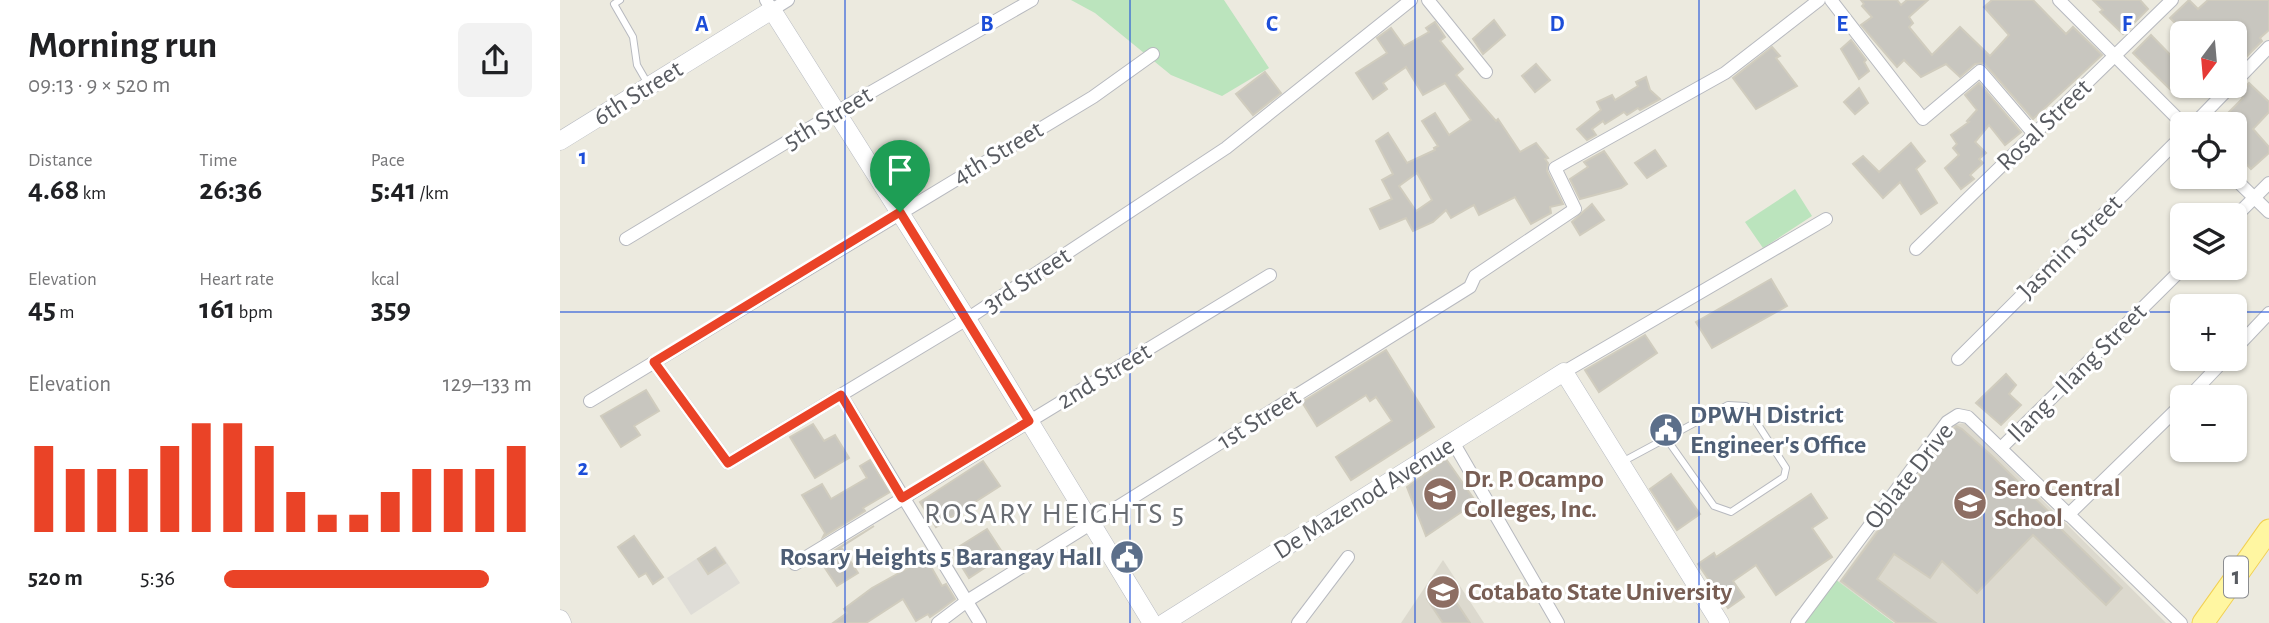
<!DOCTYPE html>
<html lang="en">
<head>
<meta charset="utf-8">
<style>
	body { margin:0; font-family:"Alegreya Sans",sans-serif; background:#f2f2f2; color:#202124; height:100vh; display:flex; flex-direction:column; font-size:26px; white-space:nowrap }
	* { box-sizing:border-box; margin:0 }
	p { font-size:23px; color:#757577 }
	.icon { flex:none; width:38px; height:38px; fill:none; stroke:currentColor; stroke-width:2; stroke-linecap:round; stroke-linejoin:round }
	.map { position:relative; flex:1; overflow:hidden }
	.drawer { display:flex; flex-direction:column; background:#fff; width:560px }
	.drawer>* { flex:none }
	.needle { width:46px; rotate:196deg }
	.fabs { position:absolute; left:1610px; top:21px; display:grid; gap:14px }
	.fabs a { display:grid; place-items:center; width:77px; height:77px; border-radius:10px; background:#fff; box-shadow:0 2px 5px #0004; font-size:35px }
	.pin { position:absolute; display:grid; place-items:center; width:60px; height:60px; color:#fff; margin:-72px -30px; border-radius:50% 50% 50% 0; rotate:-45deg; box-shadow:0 0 7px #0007 }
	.pin .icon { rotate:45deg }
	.round { display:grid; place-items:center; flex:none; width:74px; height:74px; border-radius:10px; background:#f2f2f2 }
	.headline { display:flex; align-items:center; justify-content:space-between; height:119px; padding:0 28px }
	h1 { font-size:38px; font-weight:600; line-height:52px }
	.stats { display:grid; grid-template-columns:repeat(3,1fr); gap:10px; height:119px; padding:7px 28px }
	.stats div { display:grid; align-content:center }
	.stats b { font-size:30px; font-weight:600 }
	.stats small { font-size:19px; font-weight:400 }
	.stats p { font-size:19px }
	.chart { height:196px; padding:14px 28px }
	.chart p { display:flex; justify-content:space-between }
	.chart svg { width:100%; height:126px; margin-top:7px; stroke:#ea4327; stroke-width:6 }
	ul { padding:0 28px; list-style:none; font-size:23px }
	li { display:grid; grid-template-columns:112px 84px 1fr; align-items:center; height:52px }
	li i { height:18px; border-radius:9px; background:#ea4327 }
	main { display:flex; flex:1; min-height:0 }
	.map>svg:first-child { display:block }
	.industrial { fill:#dfddd7 }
	.education { fill:#dcd9ce }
	.green { fill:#bbe4bd }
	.building { fill:#c8c6bf; stroke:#d0ccbe; stroke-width:2; fill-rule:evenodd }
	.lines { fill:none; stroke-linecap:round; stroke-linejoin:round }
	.lane-casing { stroke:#b7b9bf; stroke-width:8 }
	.street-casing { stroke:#b7b9bf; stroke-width:14 }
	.secondary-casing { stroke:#b8bbc2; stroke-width:19 }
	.primary-casing { stroke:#f2d052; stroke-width:23 }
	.lane { stroke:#fff; stroke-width:6 }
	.street { stroke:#fff; stroke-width:12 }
	.secondary { stroke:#fff; stroke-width:18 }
	.primary { stroke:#fff6a1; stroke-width:21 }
	.route-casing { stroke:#fff; stroke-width:14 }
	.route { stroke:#ea4327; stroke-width:9 }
	.grid { fill:none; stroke:#1d4ed8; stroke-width:2; stroke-opacity:0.55 }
	.labels { text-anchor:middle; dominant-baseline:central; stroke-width:6; stroke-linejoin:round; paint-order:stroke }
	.shield { fill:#fff; stroke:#8a8c90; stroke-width:2 }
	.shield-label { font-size:24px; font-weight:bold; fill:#585b61 }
	.street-label { font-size:26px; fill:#585b61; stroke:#fff }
	.service-label { font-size:26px; font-weight:bold; fill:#4e5e75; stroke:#fff; text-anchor:start }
	.education-label { font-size:26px; font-weight:bold; fill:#785e54; stroke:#fff; text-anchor:start }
	.quarter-label { font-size:30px; letter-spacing:2px; fill:#696d73; stroke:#fff }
	.grid-label { font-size:23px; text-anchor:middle; font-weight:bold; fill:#1d4ed8; stroke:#fff; stroke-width:6; stroke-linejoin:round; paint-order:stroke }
</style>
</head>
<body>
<main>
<section class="drawer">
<div class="headline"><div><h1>Morning run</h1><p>09:13 · 9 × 520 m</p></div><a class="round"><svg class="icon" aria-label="share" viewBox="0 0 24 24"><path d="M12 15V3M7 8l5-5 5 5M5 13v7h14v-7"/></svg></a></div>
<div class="stats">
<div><p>Distance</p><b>4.68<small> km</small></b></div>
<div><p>Time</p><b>26:36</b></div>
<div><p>Pace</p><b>5:41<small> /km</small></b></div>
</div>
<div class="stats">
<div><p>Elevation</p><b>45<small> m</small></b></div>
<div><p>Heart rate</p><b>161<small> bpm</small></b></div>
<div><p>kcal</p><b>359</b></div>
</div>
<div class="chart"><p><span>Elevation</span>129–133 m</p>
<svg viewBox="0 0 160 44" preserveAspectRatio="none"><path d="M5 44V14M15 44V22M25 44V22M35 44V22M45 44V14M55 44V6M65 44V6M75 44V14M85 44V30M95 44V38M105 44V38M115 44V30M125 44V22M135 44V22M145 44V22M155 44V14"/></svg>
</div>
<ul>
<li><b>520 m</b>5:36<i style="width:86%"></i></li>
</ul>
</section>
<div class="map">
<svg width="1709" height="623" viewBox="0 0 1709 623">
	<rect width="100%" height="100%" fill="#eceadf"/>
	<polygon class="industrial" points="156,546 180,583 131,615 107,578"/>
	<g class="education">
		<polygon points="1405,423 1606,623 1335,623 1279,582 1391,425"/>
		<polygon points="883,560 924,623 841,623"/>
	</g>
	<g class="green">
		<polygon points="511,0 664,0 709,68 662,96 611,75 535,13"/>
		<polygon points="1235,189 1252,216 1203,248 1185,222"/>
		<polygon points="1275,579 1334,623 1242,623"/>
	</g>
	<g class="building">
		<polygon points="1301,0 1337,0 1341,5 1347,0 1368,0 1349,17 1353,23 1349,27 1372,55 1400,27 1430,56 1449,35 1424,7 1432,0 1473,0 1506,34 1513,27 1542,55 1473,119 1424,63 1415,64 1400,77 1386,64 1361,77 1344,60 1337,67 1301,25 1312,17 1302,6 1304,4"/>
		<polygon points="1533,0 1580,0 1588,9 1563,34 1540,12 1543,10"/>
		<polygon points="1629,0 1638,9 1648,0 1709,0 1709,30 1700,38 1702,41 1675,68 1675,33 1625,33 1610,18"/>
		<polygon points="934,20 945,35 923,54 913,39"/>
		<path d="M875,22l10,15 -5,4 23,28 -7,6 40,46 2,-2 22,33 16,-9 12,15 -3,1 3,4 -1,8 16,33 -13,3 1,6 -20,11 -16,-27 -36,18 -5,-10 -23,13 -5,-8 -13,12 -20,9 -7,-13 -26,11 -10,-20 22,-10 -10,-19 11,-6 -17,-33 12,-8 19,30 28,-13 -1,-2 4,-2 -16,-25 13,-8 14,22 22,-15 -26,-37 -22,12 -17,-28 -23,16 4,6 -14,10 -17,-26 31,-20 -10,-15 14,-10 13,18 25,-14 -3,-4zM857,173l15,27 -16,11 -17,-25z"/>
		<polygon points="1591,35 1622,67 1622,91 1617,96 1573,53"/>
		<polygon points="1291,40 1306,60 1304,62 1309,71 1299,79 1281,49"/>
		<polygon points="1212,47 1220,56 1216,58 1237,86 1196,109 1173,78"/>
		<polygon points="976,64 990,80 975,92 962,76"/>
		<polygon points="705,72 721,93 693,115 676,94"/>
		<polygon points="1086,77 1090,90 1100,99 1080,110 1078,108 1067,115 1064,112 1045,124 1043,121 1032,129 1036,135 1027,140 1017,129 1041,110 1037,102 1052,95 1055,100 1078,86 1076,82"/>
		<polygon points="1419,83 1461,132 1445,145 1429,125 1415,142 1426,153 1419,159 1423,163 1410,175 1414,179 1401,189 1385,168 1399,155 1393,148 1397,144 1391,135 1409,122 1407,121 1417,110 1405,95"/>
		<polygon points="1689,83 1709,102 1709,112 1693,129 1709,147 1709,153 1691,169 1675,152 1675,124 1657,124 1683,98 1679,94"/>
		<polygon points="1299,88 1308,103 1295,114 1284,102"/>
		<polygon points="1351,143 1365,161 1356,169 1377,203 1361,214 1340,182 1323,198 1293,164 1303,156 1319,172"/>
		<polygon points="1095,150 1106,166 1087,178 1075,163"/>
		<polygon points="1044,151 1067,184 1061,188 1020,199 1010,179 1028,167 1024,162"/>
		<polygon points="1032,204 1044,220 1020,235 1012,222"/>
		<polygon points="1211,279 1227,306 1152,348 1136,322"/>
		<polygon points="1085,335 1097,353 1039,392 1025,370"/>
		<polygon points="826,350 874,427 791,480 776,457 832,421 816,397 810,401 806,395 757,426 742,402"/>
		<polygon points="1446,374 1456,385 1449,394 1461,405 1441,425 1416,403"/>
		<polygon points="86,390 99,411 74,426 80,435 61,447 41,416"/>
		<polygon points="253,424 264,441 275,435 289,458 255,478 230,437"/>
		<polygon points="1396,426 1402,429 1432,456 1501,524 1499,527 1562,588 1546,605 1473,535 1417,593 1382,561 1370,578 1334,554 1317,579 1376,623 1337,623 1281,581"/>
		<polygon points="886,459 916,502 866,536 847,487"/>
		<polygon points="310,460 330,492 303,508 305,511 263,537 265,533 242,495 262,484 271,499 307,478 300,466"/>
		<polygon points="423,461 440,486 376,527 360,502"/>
		<polygon points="1111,474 1140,514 1117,530 1090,489"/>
		<polygon points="1251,494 1267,518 1252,528 1272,557 1216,595 1196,565 1173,581 1184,597 1168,608 1138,564 1154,553 1156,557"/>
		<polygon points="314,526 281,547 298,573 277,586 265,568 278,560 272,552"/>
		<polygon points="427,529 444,555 409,578 392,551"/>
		<polygon points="74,536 103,577 93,584 86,573 79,577 58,547"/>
		<polygon points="155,548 165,563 148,574 138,559"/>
		<polygon points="366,558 382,586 386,584 395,599 379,611 370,617 368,614 356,621 343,599 306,623 273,623 287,613 284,609 312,588"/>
		<polygon points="885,585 910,623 883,623 867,599"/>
	</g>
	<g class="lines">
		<g class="lane-casing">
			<g id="lane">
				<polyline points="60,0 54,4 73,37 77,65 88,84"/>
				<polyline points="1062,462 1168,405 1186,406 1226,468 1224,477 1171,512 1154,506 1106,438"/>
			</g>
		</g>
		<g class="street-casing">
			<g id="street">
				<polyline points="206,0 212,10 228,0"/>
				<polyline points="868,0 926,72"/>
				<polyline points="1271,0 1363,119 1420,71 1475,135"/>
				<polyline points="1499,0 1623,124"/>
				<polyline points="1675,82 1709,47"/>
				<polyline points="1634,124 1671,86"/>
				<polyline points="1673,177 1709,212"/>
				<polyline points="1675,217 1709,183"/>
				<polyline points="66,239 278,111 472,0"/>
				<polyline points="1356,249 1612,0"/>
				<polyline points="1675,349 1709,313"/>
				<polyline points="1398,359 1622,136"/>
				<polyline points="94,362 168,463 407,319 666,148 851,0"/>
				<polyline points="1004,372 1266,219"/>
				<polyline points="281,395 420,623"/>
				<polyline points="1629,397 1665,359"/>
				<polyline points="30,401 533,97 593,54"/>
				<polyline points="893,442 998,623"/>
				<polyline points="1441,448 1623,268"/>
				<polyline points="1508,515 1622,404"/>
				<polyline points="235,564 710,275"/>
				<polyline points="378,623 407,601 910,287 915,276 1015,209 995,168 1165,73 1259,0"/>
				<polyline points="738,623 788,557"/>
				<polyline points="1237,623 1387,422 1398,415 1408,417 1621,623"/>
			</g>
		</g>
		<g class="secondary-casing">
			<g id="secondary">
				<polyline points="0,141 212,10 407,319 592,623"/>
				<polyline points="0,619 2,623"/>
				<polyline points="604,623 1004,372 1160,623"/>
			</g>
		</g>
		<g class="primary-casing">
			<polyline id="primary" points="1643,623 1709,530"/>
		</g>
		<use href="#lane" class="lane"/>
		<use href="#street" class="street"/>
		<use href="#secondary" class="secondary"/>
		<use href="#primary" class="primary"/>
	</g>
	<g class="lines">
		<g class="route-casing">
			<polygon id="route" points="340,212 469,421 342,498 281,395 168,463 94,362"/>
		</g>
		<use href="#route" class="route"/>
	</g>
	<path class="grid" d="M285,0v623M570,0v623M855,0v623M1139,0v623M1424,0v623M0,312h1622M1675,312h34"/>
	<defs>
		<g id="civic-disc" transform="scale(1.75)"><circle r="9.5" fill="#5c6f8a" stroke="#fff"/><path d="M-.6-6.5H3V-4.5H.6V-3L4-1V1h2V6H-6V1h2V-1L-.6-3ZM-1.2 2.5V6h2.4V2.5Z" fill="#fff"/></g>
		<g id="university-disc" transform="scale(1.75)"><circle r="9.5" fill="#8d6e63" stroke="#fff"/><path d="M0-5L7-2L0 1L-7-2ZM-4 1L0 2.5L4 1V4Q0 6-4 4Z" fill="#fff"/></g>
		<g id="school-disc" transform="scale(1.75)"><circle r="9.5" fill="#8d6e63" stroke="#fff"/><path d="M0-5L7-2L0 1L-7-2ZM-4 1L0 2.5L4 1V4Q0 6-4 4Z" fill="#fff"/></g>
	</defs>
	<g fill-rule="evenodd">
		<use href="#civic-disc" x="1106" y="430"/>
		<use href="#university-disc" x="880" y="494"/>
		<use href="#school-disc" x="1410" y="503"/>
		<use href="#civic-disc" x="567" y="557"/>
		<use href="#university-disc" x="883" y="592"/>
	</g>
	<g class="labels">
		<rect class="shield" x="1664" y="556.5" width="24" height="41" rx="5"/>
		<g class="shield-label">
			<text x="1676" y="577">1</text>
		</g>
		<g class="street-label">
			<text transform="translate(78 93) rotate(-32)">6th Street</text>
			<text transform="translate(268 118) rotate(-31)">5th Street</text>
			<text transform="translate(1484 125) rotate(-44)">Rosal Street</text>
			<text transform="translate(438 153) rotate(-31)">4th Street</text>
			<text transform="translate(1510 247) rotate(-45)">Jasmin Street</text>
			<text transform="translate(467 280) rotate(-33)">3rd Street</text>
			<text transform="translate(1517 373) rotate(-45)">Ilang - Ilang Street</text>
			<text transform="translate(544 376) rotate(-31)">2nd Street</text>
			<text transform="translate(699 419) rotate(-32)">1st Street</text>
			<text transform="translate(1349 476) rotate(-52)">Oblate Drive</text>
			<text transform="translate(804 498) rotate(-32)">De Mazenod Avenue</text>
		</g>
		<g class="service-label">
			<text x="1130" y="415">DPWH District<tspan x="1130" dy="30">Engineer's Office</tspan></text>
			<text x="542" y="557" text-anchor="end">Rosary Heights 5 Barangay Hall</text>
		</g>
		<g class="education-label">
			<text x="904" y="479">Dr. P. Ocampo<tspan x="904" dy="30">Colleges, Inc.</tspan></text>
			<text x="1434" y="488">Sero Central<tspan x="1434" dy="30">School</tspan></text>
			<text x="908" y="592">Cotabato State University</text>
		</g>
		<g class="quarter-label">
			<text x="495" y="514">ROSARY HEIGHTS 5</text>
		</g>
	</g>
	<g class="grid-label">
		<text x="142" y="31">A</text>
		<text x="427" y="31">B</text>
		<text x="712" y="31">C</text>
		<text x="997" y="31">D</text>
		<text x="1282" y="31">E</text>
		<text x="1567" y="31">F</text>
		<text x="23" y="164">1</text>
		<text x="23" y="475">2</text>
	</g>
</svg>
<div class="fabs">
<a><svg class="needle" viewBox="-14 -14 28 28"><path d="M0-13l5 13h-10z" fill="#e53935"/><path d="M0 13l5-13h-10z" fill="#757577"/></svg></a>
<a><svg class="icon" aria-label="locate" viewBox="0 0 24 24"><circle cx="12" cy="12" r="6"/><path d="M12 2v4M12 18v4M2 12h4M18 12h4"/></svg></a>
<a><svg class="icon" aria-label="layers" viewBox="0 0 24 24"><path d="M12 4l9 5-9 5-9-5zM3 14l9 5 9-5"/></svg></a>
<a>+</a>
<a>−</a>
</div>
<div class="pin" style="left:340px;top:212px;background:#1e9e55"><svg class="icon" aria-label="arrive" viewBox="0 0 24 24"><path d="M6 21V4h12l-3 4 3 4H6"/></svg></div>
</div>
</main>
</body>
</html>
